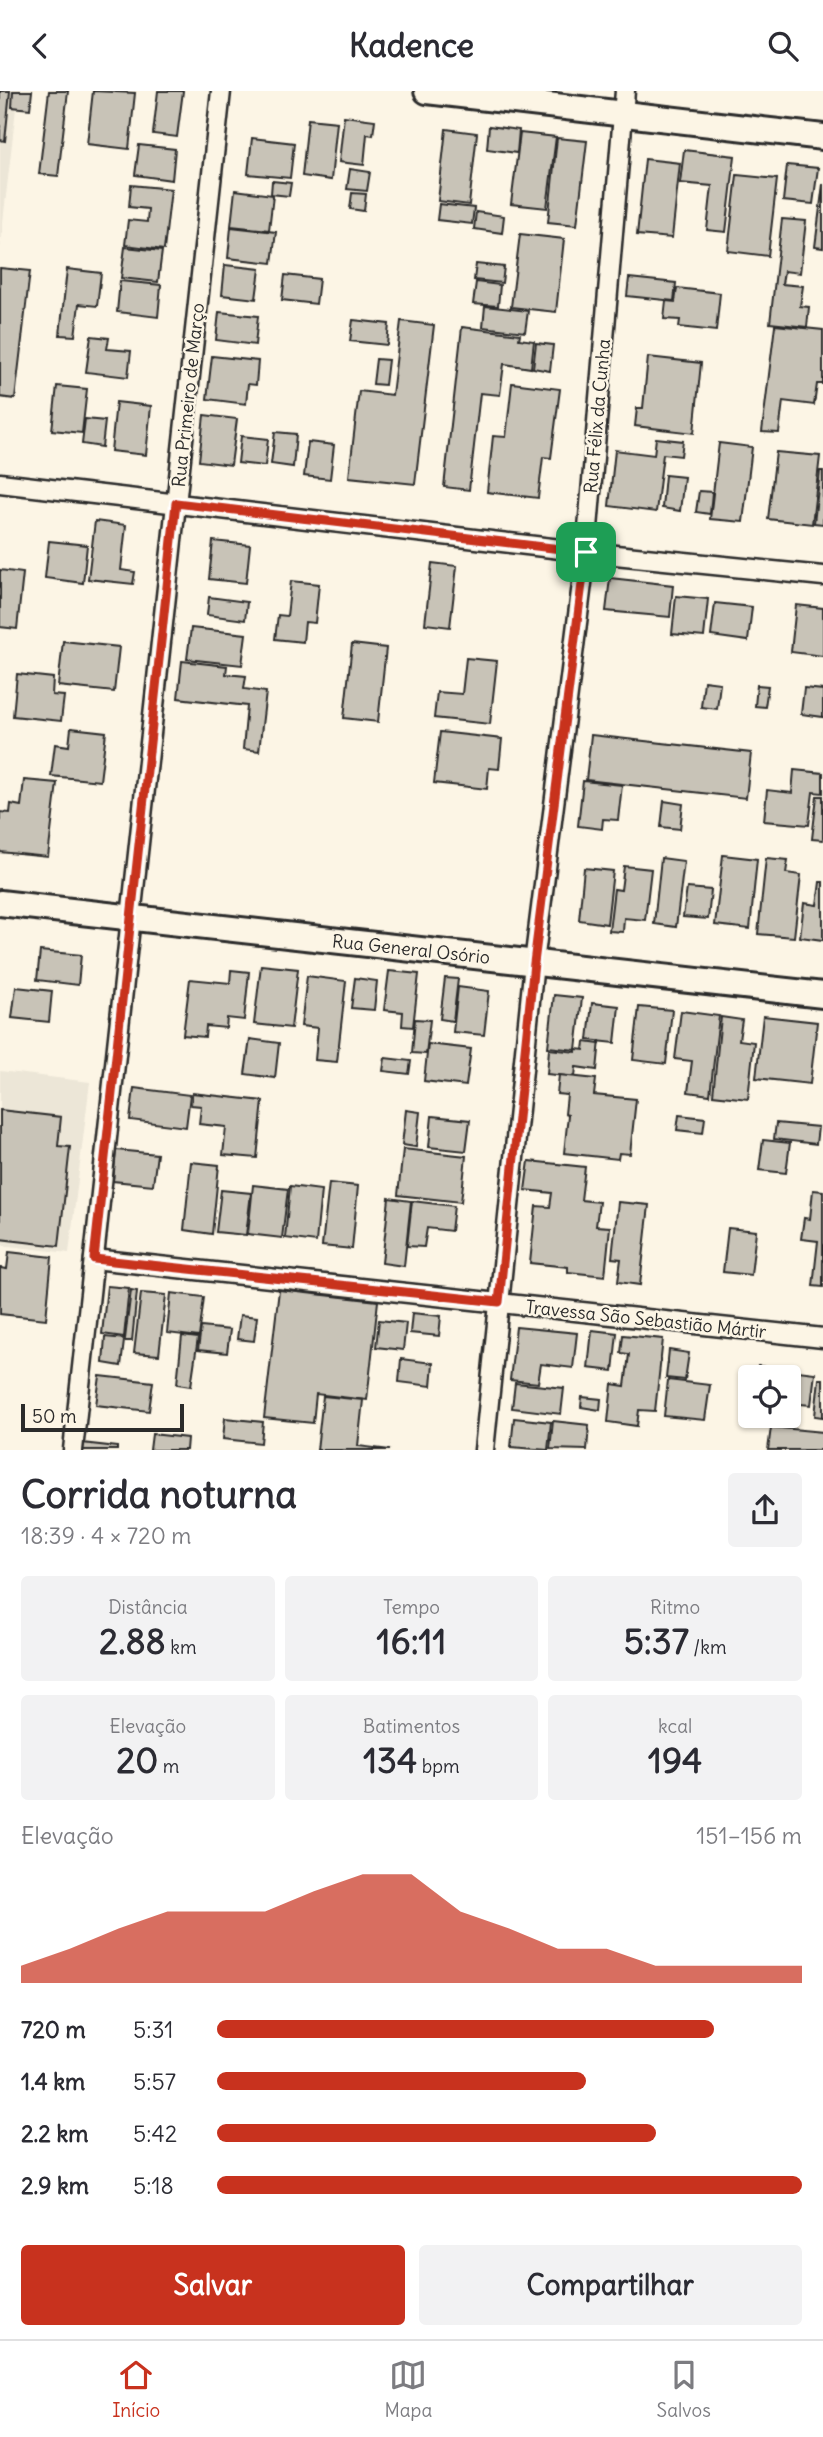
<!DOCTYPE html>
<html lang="pt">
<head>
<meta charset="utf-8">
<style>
	body { margin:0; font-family:Delius,sans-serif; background:#f2f2f3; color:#2b2b33; height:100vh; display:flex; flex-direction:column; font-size:26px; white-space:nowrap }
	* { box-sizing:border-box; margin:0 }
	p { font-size:23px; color:#7c7c81 }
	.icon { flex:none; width:38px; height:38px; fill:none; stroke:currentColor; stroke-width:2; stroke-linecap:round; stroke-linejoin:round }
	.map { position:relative; height:1359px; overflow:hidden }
	.sheet { display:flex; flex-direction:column; background:#fff; flex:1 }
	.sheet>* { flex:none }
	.fabs { position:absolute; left:738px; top:1274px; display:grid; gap:14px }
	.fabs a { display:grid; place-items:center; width:63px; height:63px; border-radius:7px; background:#fff; box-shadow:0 2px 5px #0004; font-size:35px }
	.scale { position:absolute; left:21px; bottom:18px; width:163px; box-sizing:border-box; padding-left:7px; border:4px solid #2b2b2b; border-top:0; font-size:19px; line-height:24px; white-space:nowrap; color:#2b2b2b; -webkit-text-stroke:5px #fcf5e5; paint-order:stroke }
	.pin { position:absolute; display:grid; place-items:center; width:60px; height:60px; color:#fff; margin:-30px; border-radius:14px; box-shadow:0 4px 10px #0006 }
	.round { display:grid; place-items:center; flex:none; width:74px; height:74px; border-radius:7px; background:#f2f2f3 }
	.summary { display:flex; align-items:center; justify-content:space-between; height:119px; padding:0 21px }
	h1 { font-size:38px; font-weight:700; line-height:52px }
	.stats { display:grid; grid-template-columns:repeat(3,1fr); gap:10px; height:119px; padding:7px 21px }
	.stats div { display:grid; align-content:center; border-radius:7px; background:#f2f2f3; text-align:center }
	.stats b { font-size:35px; font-weight:700 }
	.stats small { font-size:19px; font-weight:400 }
	.stats p { font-size:19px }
	.chart { height:196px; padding:14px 21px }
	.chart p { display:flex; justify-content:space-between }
	.chart svg { width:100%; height:126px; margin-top:7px; fill:#c8321e; opacity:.7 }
	.cta { display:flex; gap:14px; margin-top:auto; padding:14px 21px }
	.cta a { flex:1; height:80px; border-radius:7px; background:#c8321e; color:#fff; font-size:28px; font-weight:700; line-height:80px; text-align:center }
	.cta a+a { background:#f2f2f3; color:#2b2b33 }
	ul { padding:0 21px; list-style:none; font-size:23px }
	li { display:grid; grid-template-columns:112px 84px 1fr; align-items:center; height:52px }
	li i { height:18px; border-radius:9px; background:#c8321e }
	header { display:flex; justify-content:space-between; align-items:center; height:91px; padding:0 21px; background:#fff; font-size:32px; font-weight:700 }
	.tabs { display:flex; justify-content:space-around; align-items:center; height:98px; border-top:2px solid #e1e1e2; background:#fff; font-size:19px; color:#7c7c81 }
	.tabs a { display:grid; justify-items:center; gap:4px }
	.tabs .selected { color:#c8321e }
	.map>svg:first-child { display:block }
	.built { fill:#ece6d7 }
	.building { fill:#c8c3b7; stroke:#2b2b2b; stroke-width:2 }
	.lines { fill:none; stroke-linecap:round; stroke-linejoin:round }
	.street-casing { stroke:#2b2b2b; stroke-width:23 }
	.secondary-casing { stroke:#2b2b2b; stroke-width:30 }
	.street { stroke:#fcf5e5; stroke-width:18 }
	.secondary { stroke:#fcf5e5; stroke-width:24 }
	.route-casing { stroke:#fff; stroke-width:14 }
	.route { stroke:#c8321e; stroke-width:9 }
	.labels { text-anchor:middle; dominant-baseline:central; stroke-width:5; stroke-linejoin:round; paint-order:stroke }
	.street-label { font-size:18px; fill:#2b2b2b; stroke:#fcf5e5 }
</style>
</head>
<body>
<header><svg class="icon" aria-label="back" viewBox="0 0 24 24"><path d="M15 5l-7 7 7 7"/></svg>Kadence<svg class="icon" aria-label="search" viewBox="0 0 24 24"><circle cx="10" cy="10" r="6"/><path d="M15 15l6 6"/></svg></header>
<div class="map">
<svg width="823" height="1359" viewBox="0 0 823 1359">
	<rect width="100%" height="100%" fill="#fcf5e5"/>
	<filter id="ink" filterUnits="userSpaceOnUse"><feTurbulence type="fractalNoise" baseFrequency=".0143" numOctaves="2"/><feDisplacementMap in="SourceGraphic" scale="14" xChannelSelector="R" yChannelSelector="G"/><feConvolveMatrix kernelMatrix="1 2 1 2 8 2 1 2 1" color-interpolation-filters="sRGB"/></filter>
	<g filter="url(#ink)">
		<g class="built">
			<polygon points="0,0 18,0 0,157"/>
			<polygon points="0,980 90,991 69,1162 0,1154"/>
		</g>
		<g class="building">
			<polygon points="0,0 10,0 5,50 0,49"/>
			<polygon points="13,0 32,0 30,18 12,16"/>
			<polygon points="49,0 68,0 58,85 39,83"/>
			<polygon points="93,0 135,2 129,58 87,53"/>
			<polygon points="158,0 183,0 177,46 153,43"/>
			<polygon points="344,25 375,29 373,44 367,43 364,74 339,71"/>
			<polygon points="308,28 337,31 331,89 302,85"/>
			<polygon points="489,35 519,39 517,62 487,58"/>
			<polygon points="446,38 477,42 469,114 438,110"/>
			<polygon points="520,42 556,46 547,117 511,113"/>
			<polygon points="252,47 294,52 290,87 248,83"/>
			<polygon points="557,47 587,50 577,134 548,131"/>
			<polygon points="139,54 175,58 172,89 135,84"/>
			<polygon points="684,59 735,65 726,141 707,139 712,95 680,92"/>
			<polygon points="645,68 680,72 672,147 637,144"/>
			<polygon points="787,74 818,77 813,113 783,110"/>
			<polygon points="350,78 370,81 367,100 347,98"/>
			<polygon points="737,84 777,88 768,165 728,160"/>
			<polygon points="272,90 291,92 289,105 271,103"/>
			<polygon points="823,93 823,157 815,156"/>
			<polygon points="131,94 171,98 164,159 125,154 128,129 147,131 148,118 129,116"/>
			<polygon points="235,99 273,104 269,139 231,135"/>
			<polygon points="352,102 366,103 364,120 350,118"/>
			<polygon points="439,113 474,117 472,133 437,129"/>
			<polygon points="476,121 504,125 502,142 474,138"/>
			<polygon points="782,128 806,130 800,182 784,180 782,193 803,195 800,215 809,216 807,236 770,232"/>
			<polygon points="231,136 276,141 272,172 228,167"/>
			<polygon points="520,143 564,148 556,221 511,216"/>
			<polygon points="125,156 162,160 158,191 121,187"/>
			<polygon points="476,173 504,176 502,192 474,189"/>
			<polygon points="225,174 260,178 256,208 222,204"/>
			<polygon points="0,177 30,180 15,308 0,306"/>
			<polygon points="67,178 101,182 97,215 79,213 75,245 60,244"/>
			<polygon points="285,184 319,188 316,213 282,209"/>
			<polygon points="629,187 676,192 674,210 627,205"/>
			<polygon points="120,190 161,194 158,226 117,221"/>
			<polygon points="476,191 500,194 498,215 473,213"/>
			<polygon points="677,197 720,202 716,240 679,236 680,229 664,228 666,210 675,211"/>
			<polygon points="485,215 528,220 525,241 483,236"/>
			<polygon points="219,221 258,225 255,254 216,249"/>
			<polygon points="353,229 389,233 387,254 350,250"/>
			<polygon points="401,230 434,234 415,393 349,386 359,300 392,304"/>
			<polygon points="775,234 823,239 823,293 817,293 814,314 783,310 779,342 762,341"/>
			<polygon points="462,236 520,243 519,248 534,250 531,277 504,273 500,304 480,302 469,399 444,396"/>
			<polygon points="91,245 109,247 107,258 131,260 128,286 86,281"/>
			<polygon points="536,252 553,254 550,280 533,277"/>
			<polygon points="212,265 258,270 256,294 248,293 246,313 207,308"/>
			<polygon points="648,266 701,272 694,342 635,335 637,317 643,317"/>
			<polygon points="376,268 388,269 385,294 373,293"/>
			<polygon points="512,292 560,298 551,367 543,366 538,407 487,401 493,345 506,346"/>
			<polygon points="57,295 87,298 82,342 52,339"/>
			<polygon points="116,311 151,315 146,364 111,360"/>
			<polygon points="204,324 237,328 231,374 199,370"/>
			<polygon points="85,328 105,330 102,356 82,353"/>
			<polygon points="275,341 296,343 293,376 271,373"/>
			<polygon points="241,345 268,348 265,375 238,372"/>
			<polygon points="656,347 683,350 681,365 663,363 656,421 609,415 615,359 654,364"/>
			<polygon points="308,351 334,354 330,388 304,385"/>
			<polygon points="719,352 752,356 743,431 710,428"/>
			<polygon points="776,361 820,365 812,433 768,428"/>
			<polygon points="820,380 823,380 823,433 814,432"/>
			<polygon points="665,384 684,386 680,420 662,417"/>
			<polygon points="699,400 712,401 710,423 696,421"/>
			<polygon points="95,430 126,434 121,479 135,481 133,493 88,488"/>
			<polygon points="49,450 87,454 83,492 45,487"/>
			<polygon points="213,450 250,454 246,492 209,488"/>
			<polygon points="432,472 457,475 450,536 425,533"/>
			<polygon points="0,479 23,482 17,538 0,536"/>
			<polygon points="610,487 673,494 670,526 606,520"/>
			<polygon points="291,490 319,493 315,532 305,531 303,551 275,548 278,524 287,525"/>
			<polygon points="676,505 708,508 704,546 672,543"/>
			<polygon points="209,506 247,511 245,529 207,524"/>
			<polygon points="715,512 752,516 748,550 711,545"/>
			<polygon points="796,514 823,517 823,565 791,561"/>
			<polygon points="191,537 246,543 242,574 187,568"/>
			<polygon points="63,550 119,556 114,601 58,595"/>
			<polygon points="352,553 386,557 378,631 344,627"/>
			<polygon points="466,567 497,570 490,633 434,627 437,601 462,603"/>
			<polygon points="182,570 227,575 226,583 246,585 244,598 266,601 259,660 243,658 247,615 178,607"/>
			<polygon points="17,583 53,587 52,604 64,605 61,630 13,625"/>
			<polygon points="704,590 720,592 717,618 701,616"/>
			<polygon points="757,594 768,595 765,616 755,615"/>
			<polygon points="804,597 823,599 823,626 801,623"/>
			<polygon points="71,637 106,641 100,690 51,685 55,653 69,655"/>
			<polygon points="440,641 502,648 499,678 489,677 487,698 434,692"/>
			<polygon points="591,644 751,662 746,707 586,689"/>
			<polygon points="794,679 823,682 823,702 813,701 809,734 764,730 767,699 792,702"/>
			<polygon points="24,689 57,692 48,766 0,761 0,721 10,722 11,713 21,715"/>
			<polygon points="583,690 622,694 618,729 603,728 602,738 578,735"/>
			<polygon points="817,705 823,705 823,749 812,748"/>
			<polygon points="664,710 683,713 680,738 661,736"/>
			<polygon points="723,764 757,768 750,838 715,834"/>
			<polygon points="661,767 684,770 676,836 654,833"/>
			<polygon points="766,767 788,769 786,782 801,784 794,846 758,843"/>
			<polygon points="624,775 651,778 645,829 624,827 623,841 609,840 614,798 621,799"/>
			<polygon points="584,777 613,780 607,833 579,829"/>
			<polygon points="820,791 823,791 823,849 800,846 804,812 817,814"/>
			<polygon points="687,797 711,799 708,828 683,826"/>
			<polygon points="40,860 81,864 78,894 37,889"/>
			<polygon points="261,874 298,878 291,937 254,933"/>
			<polygon points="231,879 249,881 244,929 227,927 226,937 206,935 205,946 183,944 190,888 230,892"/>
			<polygon points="389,880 419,883 413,936 402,935 403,921 384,919"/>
			<polygon points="307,885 346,890 337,971 315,969 318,937 301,935"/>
			<polygon points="355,887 377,890 374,919 351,917"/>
			<polygon points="445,887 458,888 453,930 440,928"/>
			<polygon points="16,896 52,900 49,931 12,927"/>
			<polygon points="458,896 489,900 484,944 453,941"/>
			<polygon points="554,904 582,907 576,959 548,956"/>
			<polygon points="592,912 619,915 615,952 588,949"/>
			<polygon points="639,916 672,919 666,973 633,969"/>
			<polygon points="681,920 719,925 710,1004 688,1001 692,970 675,968"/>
			<polygon points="763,925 817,931 810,993 756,987"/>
			<polygon points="721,926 742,929 739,949 754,951 748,1008 713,1004"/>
			<polygon points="415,928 430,929 426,963 412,962"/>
			<polygon points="250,948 279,952 275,987 245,983"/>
			<polygon points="600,949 597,979 576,976 575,986 547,983 549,958 576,961 576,958 584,959 585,951 600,953"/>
			<polygon points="428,953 471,958 466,995 424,990"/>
			<polygon points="385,967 411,970 409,983 383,980"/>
			<polygon points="559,984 596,988 594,1004 636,1008 630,1063 619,1062 618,1068 564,1062 568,1024 565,1023 567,1004 557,1003"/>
			<polygon points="134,997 190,1004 186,1036 130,1029"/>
			<polygon points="192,1002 263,1010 257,1067 223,1064 226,1036 199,1033 201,1015 191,1014"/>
			<polygon points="0,1019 61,1026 58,1055 70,1056 59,1155 0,1148"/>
			<polygon points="406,1019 420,1021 416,1056 402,1054"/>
			<polygon points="679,1024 705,1027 703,1042 677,1039"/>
			<polygon points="432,1025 470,1029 466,1060 429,1056"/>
			<polygon points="776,1032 818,1036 816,1053 774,1048"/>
			<polygon points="763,1049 790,1052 786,1082 759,1079"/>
			<polygon points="403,1058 466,1065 461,1111 398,1104"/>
			<polygon points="116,1059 157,1063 153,1094 113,1090"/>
			<polygon points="529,1070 585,1076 581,1109 599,1111 596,1135 610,1136 605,1185 568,1181 568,1176 530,1172 536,1115 550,1116 552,1102 525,1099"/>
			<polygon points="191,1071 219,1074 212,1143 184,1139"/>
			<polygon points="329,1092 358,1095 352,1158 322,1155"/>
			<polygon points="253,1094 288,1098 282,1147 248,1143"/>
			<polygon points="290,1095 321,1099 316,1151 285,1147"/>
			<polygon points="221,1099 251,1102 246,1144 216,1141"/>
			<polygon points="813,1099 823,1100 823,1196 813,1195 818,1150 801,1148 804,1127 810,1128"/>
			<polygon points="389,1107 411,1110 404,1175 382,1172"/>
			<polygon points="412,1110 454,1115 451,1140 427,1137 424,1156 407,1155"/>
			<polygon points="618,1111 649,1114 640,1194 618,1191 621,1168 612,1167"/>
			<polygon points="728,1137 756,1140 751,1184 723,1181"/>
			<polygon points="9,1161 52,1166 46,1228 0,1223 0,1177 7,1178"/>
			<polygon points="107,1195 129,1197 124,1246 102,1243"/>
			<polygon points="131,1199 137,1200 132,1250 124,1250 121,1275 103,1272 105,1246 125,1248"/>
			<polygon points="279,1199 378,1210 367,1309 316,1303 313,1332 264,1327"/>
			<polygon points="141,1202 166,1204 159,1264 134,1262"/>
			<polygon points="171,1202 204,1206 199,1246 167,1242"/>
			<polygon points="412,1222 441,1225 439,1245 410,1242"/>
			<polygon points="240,1224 257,1226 254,1250 237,1248"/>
			<polygon points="379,1229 406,1232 403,1259 376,1256"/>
			<polygon points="201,1236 230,1239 227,1262 198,1259"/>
			<polygon points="516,1236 577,1242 573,1277 541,1273 538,1292 510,1289"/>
			<polygon points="592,1239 617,1242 613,1280 588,1277"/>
			<polygon points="623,1244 663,1248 655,1320 639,1319 637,1335 608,1331 612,1293 625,1295 629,1263 621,1262"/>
			<polygon points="182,1245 198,1247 191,1295 177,1293"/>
			<polygon points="669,1259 689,1262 685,1289 666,1287"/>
			<polygon points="401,1268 433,1272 431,1295 399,1291"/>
			<polygon points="758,1275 815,1282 811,1314 789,1312 789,1286 757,1286"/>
			<polygon points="100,1285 153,1291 149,1320 96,1314"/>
			<polygon points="819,1288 823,1288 823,1326 815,1325"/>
			<polygon points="668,1289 710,1294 705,1329 664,1325"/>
			<polygon points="515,1292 564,1297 561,1323 512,1317"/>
			<polygon points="323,1305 363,1309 358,1355 390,1359 317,1359"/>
			<polygon points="582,1306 601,1308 600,1319 581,1316"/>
			<polygon points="225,1327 263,1331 261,1352 223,1348"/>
			<polygon points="514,1327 551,1331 548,1359 511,1356"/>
			<polygon points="553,1330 589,1334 587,1359 550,1358"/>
			<polygon points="771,1336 823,1341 823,1359 768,1359"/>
			<polygon points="152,1343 187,1347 186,1359 150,1359"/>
			<polygon points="82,1352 117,1356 117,1359 81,1359"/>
		</g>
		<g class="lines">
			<g class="street-casing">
				<g id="street">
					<polyline points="0,392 586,461 823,485"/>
					<polyline points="94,1168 823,1247"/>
					<polyline points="73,1359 221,0"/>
					<polyline points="484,1359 534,872 586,461 625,0"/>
				</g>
			</g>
			<g class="secondary-casing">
				<g id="secondary">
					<polyline points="427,0 823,46"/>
					<polyline points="0,812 823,904"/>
				</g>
			</g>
			<use href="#street" class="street"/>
			<use href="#secondary" class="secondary"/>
		</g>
	</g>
	<g class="lines" filter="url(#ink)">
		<g class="route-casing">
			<polygon id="route" points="176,412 586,461 534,872 499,1211 94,1168"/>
		</g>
		<use href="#route" class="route"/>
	</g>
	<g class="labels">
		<g class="street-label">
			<text transform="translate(188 304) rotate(-84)">Rua Primeiro de Março</text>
			<text transform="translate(597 325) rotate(-85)">Rua Félix da Cunha</text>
			<text transform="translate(411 858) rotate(6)">Rua General Osório</text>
			<text transform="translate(646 1228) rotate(6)">Travessa São Sebastião Mártir</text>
		</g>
	</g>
</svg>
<div class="fabs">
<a><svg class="icon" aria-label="locate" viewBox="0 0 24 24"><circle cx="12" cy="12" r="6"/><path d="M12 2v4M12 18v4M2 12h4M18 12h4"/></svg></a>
</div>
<div class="scale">50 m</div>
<div class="pin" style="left:586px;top:461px;background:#1e9e55"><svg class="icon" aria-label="arrive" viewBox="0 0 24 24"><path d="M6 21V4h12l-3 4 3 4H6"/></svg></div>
</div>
<section class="sheet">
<div class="summary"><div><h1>Corrida noturna</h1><p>18:39 · 4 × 720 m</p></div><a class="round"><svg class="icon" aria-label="share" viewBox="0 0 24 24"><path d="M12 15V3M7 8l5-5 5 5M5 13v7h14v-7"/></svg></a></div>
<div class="stats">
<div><p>Distância</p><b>2.88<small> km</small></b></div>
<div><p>Tempo</p><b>16:11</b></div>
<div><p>Ritmo</p><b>5:37<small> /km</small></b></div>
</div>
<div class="stats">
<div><p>Elevação</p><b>20<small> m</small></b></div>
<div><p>Batimentos</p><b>134<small> bpm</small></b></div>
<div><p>kcal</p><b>194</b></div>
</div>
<div class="chart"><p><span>Elevação</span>151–156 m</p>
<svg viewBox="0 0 160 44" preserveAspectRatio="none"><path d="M0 44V38L10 32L20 25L30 19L40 19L50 19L60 12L70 6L80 6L90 19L100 25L110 32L120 32L130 38L140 38L150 38L160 38V44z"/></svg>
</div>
<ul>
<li><b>720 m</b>5:31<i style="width:85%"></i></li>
<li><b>1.4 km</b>5:57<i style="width:63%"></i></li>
<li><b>2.2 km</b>5:42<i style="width:75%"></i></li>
<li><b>2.9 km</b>5:18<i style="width:100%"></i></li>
</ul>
<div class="cta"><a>Salvar</a><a>Compartilhar</a></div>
</section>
<nav class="tabs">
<a class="selected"><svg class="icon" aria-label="home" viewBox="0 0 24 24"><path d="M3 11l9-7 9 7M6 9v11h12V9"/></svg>Início</a>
<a><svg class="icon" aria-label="map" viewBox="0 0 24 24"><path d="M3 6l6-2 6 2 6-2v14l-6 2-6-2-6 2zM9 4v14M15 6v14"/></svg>Mapa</a>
<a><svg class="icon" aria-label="saved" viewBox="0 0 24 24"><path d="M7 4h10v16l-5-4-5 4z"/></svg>Salvos</a>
</nav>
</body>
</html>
